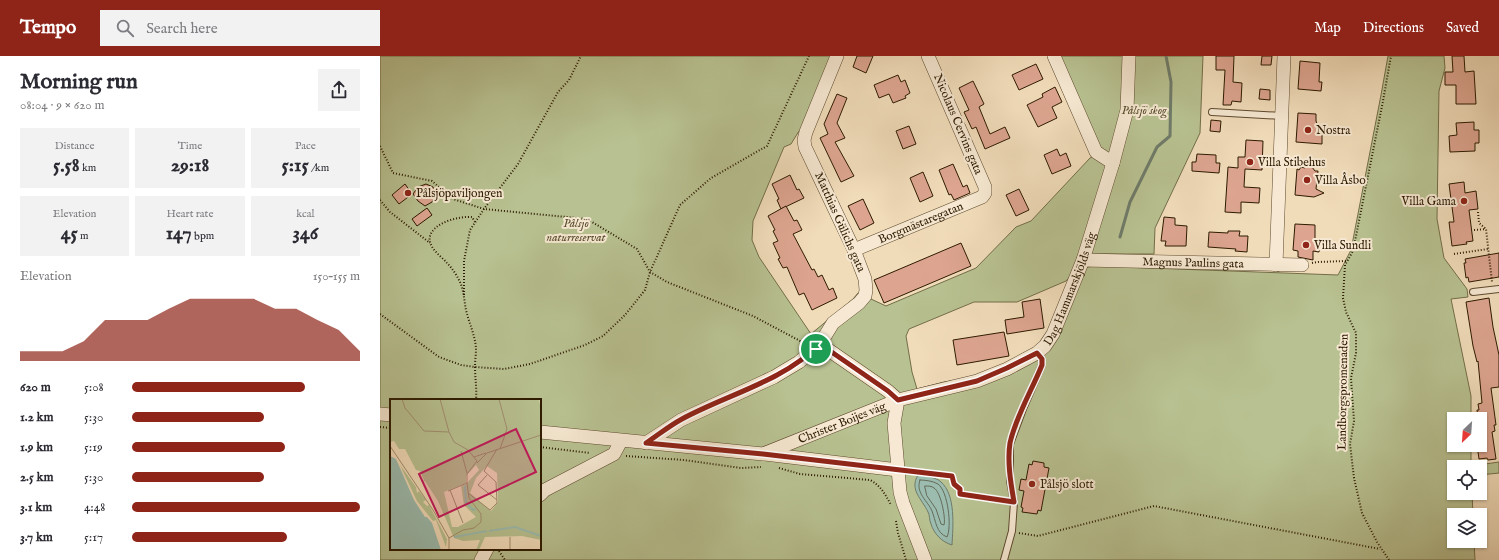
<!DOCTYPE html>
<html lang="en">
<head>
<meta charset="utf-8">
<style>
	body { margin:0; font-family:"IM FELL English",serif; background:#f2f2f3; color:#2b2b33; height:100vh; display:flex; flex-direction:column; font-size:15px; white-space:nowrap }
	* { box-sizing:border-box; margin:0 }
	p { font-size:13px; color:#7c7c81 }
	.icon { flex:none; width:22px; height:22px; fill:none; stroke:currentColor; stroke-width:2; stroke-linecap:round; stroke-linejoin:round }
	.map { position:relative; flex:1; overflow:hidden }
	.sheet { display:flex; flex-direction:column; background:#fff; width:380px }
	.sheet>* { flex:none }
	.needle { width:26px; rotate:205deg }
	.fabs { position:absolute; left:1067px; top:356px; display:grid; gap:8px }
	.fabs a { display:grid; place-items:center; width:40px; height:40px; border-radius:0px; background:#fff; box-shadow:0 1px 3px #0004; font-size:20px }
	.pin { position:absolute; display:grid; place-items:center; width:34px; height:34px; color:#fff; margin:-17px; border:2px solid #fff; border-radius:50%; box-shadow:0 1px 4px #0007 }
	.round { display:grid; place-items:center; flex:none; width:42px; height:42px; border-radius:0px; background:#f2f2f3 }
	.headline { display:flex; align-items:center; justify-content:space-between; height:68px; padding:0 20px }
	h1 { font-size:22px; font-weight:700; line-height:30px }
	.metrics { display:grid; grid-template-columns:repeat(3,1fr); gap:6px; height:68px; padding:4px 20px }
	.metrics div { display:grid; align-content:center; border-radius:0px; background:#f2f2f3; text-align:center }
	.metrics b { font-size:20px; font-weight:700 }
	.metrics small { font-size:11px; font-weight:400 }
	.metrics p { font-size:11px }
	.chart { height:112px; padding:8px 20px }
	.chart p { display:flex; justify-content:space-between }
	.chart svg { width:100%; height:72px; margin-top:4px; fill:#8f2418; opacity:.7 }
	ul { padding:0 20px; list-style:none; font-size:13px }
	li { display:grid; grid-template-columns:64px 48px 1fr; align-items:center; height:30px }
	li i { height:10px; border-radius:5px; background:#8f2418 }
	header { display:flex; align-items:center; gap:24px; box-sizing:border-box; height:56px; padding:0 20px; background:#8f2418; color:#fff }
	header strong { font-size:19px }
	nav { display:flex; gap:22px; margin-inline-start:auto; font-size:14px }
	.search { width:280px; height:36px; background:#f2f2f3; display:flex; align-items:center; gap:10px; box-sizing:border-box; padding:0 14px; border-radius:0px; color:#7c7c81; font-size:15px }
	main { display:flex; flex:1; min-height:0 }
	.map>svg:first-child { display:block }
	.green { fill:#b8c191; stroke:#726e48; fill-rule:evenodd }
	.water { fill:#9bbcaf; stroke:#6f7b69 }
	.lines { fill:none; stroke-linecap:round; stroke-linejoin:round }
	.shore { stroke:#646b58; stroke-width:1 }
	.stream { stroke:#6f7b69; stroke-width:3 }
	.building { fill:#dda590; stroke:#2d1a00 }
	.lane-casing { stroke:#5e4a2e; stroke-width:8 }
	.street-casing { stroke:#5e4a2e; stroke-width:14 }
	.path { stroke:#2d1a00; stroke-width:2; stroke-dasharray:1 2; stroke-linecap:butt }
	.lane { stroke:#f6e8d2; stroke-width:6 }
	.street { stroke:#f6e8d2; stroke-width:13 }
	.route-casing { stroke:#fff; stroke-width:8 }
	.route { stroke:#8f2418; stroke-width:5 }
	.poi-dot { fill:#8f2418; stroke:#f6e8d2; stroke-width:1.5 }
	.labels { text-anchor:middle; dominant-baseline:central; stroke-width:4; stroke-linejoin:round; paint-order:stroke }
	.park-label { font-size:12px; font-style:italic; fill:#574c2c; stroke:#f6e8d2 }
	.street-label { font-size:12px; fill:#2d1a00; stroke:#f6e8d2 }
	.poi-label { font-size:12px; fill:#2d1a00; stroke:#f6e8d2; text-anchor:start }
	.inset-river { fill:none; stroke:#9bbcaf; stroke-width:2 }
	.inset-road { fill:none; stroke:#a38e70; stroke-width:1 }
	.view { fill:#c2185b; fill-opacity:0.15; stroke:#c2185b; stroke-width:2 }
	.inset-edge { fill:none; stroke:#2d1a00; stroke-width:2 }
</style>
</head>
<body>
<header>
<strong>Tempo</strong>
<div class="search"><svg class="icon" aria-label="search" viewBox="0 0 24 24"><circle cx="10" cy="10" r="6"/><path d="M15 15l6 6"/></svg>Search here</div>
<nav><a>Map</a><a>Directions</a><a>Saved</a></nav>
</header>
<main>
<section class="sheet">
<div class="headline"><div><h1>Morning run</h1><p>08:04 · 9 × 620 m</p></div><a class="round"><svg class="icon" aria-label="share" viewBox="0 0 24 24"><path d="M12 15V3M7 8l5-5 5 5M5 13v7h14v-7"/></svg></a></div>
<div class="metrics">
<div><p>Distance</p><b>5.58<small> km</small></b></div>
<div><p>Time</p><b>29:18</b></div>
<div><p>Pace</p><b>5:15<small> /km</small></b></div>
</div>
<div class="metrics">
<div><p>Elevation</p><b>45<small> m</small></b></div>
<div><p>Heart rate</p><b>147<small> bpm</small></b></div>
<div><p>kcal</p><b>346</b></div>
</div>
<div class="chart"><p><span>Elevation</span>150–155 m</p>
<svg viewBox="0 0 160 44" preserveAspectRatio="none"><path d="M0 44V38L10 38L20 38L30 32L40 19L50 19L60 19L70 12L80 6L90 6L100 6L110 6L120 12L130 12L140 19L150 25L160 38V44z"/></svg>
</div>
<ul>
<li><b>620 m</b>5:08<i style="width:76%"></i></li>
<li><b>1.2 km</b>5:30<i style="width:58%"></i></li>
<li><b>1.9 km</b>5:19<i style="width:67%"></i></li>
<li><b>2.5 km</b>5:30<i style="width:58%"></i></li>
<li><b>3.1 km</b>4:48<i style="width:100%"></i></li>
<li><b>3.7 km</b>5:17<i style="width:68%"></i></li>
</ul>
</section>
<div class="map">
<svg width="1119" height="504" viewBox="0 0 1119 504">
	<rect width="100%" height="100%" fill="#f1dcba"/>
	<filter id="stains"><feTurbulence type="fractalNoise" baseFrequency=".005" numOctaves="4"/><feColorMatrix values="0 0 0 0 .2 0 0 0 0 .09 0 0 0 0 .02 0 0 0 .5 -.17"/></filter>
	<radialGradient id="worn" r=".72"><stop offset=".6" stop-color="#630" stop-opacity="0"/><stop offset="1" stop-color="#630" stop-opacity=".3"/></radialGradient>
	<path class="green" d="M0,0h453l-31,75h-3l-8,13 -7,3 -31,74 -1,19 7,17 52,77 42,-35 5,-6 28,13 90,-38 40,-41 15,-6 59,-63 4,-2 -37,-100h146l-3,77 -45,95 -1,26h-64l-24,27 -49,21h-43l-65,27 -3,7 6,36 5,17 27,-7 39,-6 62,-34 38,-71 5,-4 8,-1 242,9 13,-25 30,-155 7,-39h56l1,12 -6,23 -2,128 7,39 23,31 1,8 -17,2 20,97v23h-17v26h17v21l28,-4v11l-19,2v-8h-26v26h18l1,22h-19v26h20l1,19h-1095zM11,344h149v149h-149z"/>
	<path class="water" d="M538,419c7,1 18,2 23,7 15,13 12,45 11,63 -10,-3 -18,-11 -21,-21 -2,-4 -1,-9 -3,-12 -6,-13 -19,-22 -10,-37z"/>
	<g class="lines">
		<g class="shore">
			<path d="M540,424c5,0 13,1 18,4 10,7 14,43 9,53 -11,-4 -11,-16 -15,-26 -4,-10 -17,-18 -12,-31z"/>
			<path d="M545,430c3,0 7,0 9,2 7,4 12,31 10,37l-3,-1 -5,-15 -9,-13z"/>
		</g>
		<polyline class="stream" points="740,181 750,146 777,91 790,80 791,26 786,0"/>
	</g>
	<g class="building">
		<polygon points="477,0 493,0 486,17 473,11"/>
		<polygon points="836,0 854,0 853,26 862,27 861,46 852,45 851,49 843,49 845,14 836,14"/>
		<polygon points="882,0 892,0 891,9 881,9"/>
		<polygon points="1072,0 1084,0 1085,16 1094,15 1096,48 1076,48 1076,29 1065,29 1065,16 1073,16"/>
		<polygon points="920,5 940,7 939,26 942,26 941,35 918,33"/>
		<polygon points="656,8 663,23 639,34 632,19"/>
		<polygon points="518,19 521,26 525,24 530,37 525,40 526,42 513,47 509,38 499,42 494,29"/>
		<polygon points="593,25 604,48 599,51 610,78 625,71 630,82 605,93 596,71 592,73 584,56 589,54 579,32"/>
		<polygon points="675,31 682,46 672,51 677,62 658,71 647,49 663,41 662,38"/>
		<polygon points="880,33 890,34 890,44 879,43"/>
		<polygon points="457,38 467,42 457,67 465,82 455,86 474,120 461,126 440,82 448,78 444,68"/>
		<polygon points="918,57 936,58 936,65 941,78 942,78 942,88 916,86"/>
		<polygon points="831,64 841,65 840,76 830,75"/>
		<polygon points="1094,66 1094,74 1099,74 1099,87 1095,87 1095,95 1070,96 1069,80 1077,79 1076,67"/>
		<polygon points="529,70 536,88 523,93 516,75"/>
		<polygon points="866,84 883,85 882,114 865,113 864,131 880,132 879,147 861,146 861,157 845,156 848,111 858,112 858,101 865,101"/>
		<polygon points="677,93 680,100 686,97 691,110 672,118 664,99"/>
		<polygon points="817,98 836,99 836,107 840,107 839,117 812,115 812,106 816,106"/>
		<polygon points="573,108 583,131 587,129 590,137 574,144 571,138 569,139 559,114"/>
		<polygon points="927,110 932,111 935,115 938,115 936,133 944,137 934,141 915,139 917,113 919,114 921,111 925,112"/>
		<polygon points="543,116 553,140 540,146 530,122"/>
		<polygon points="410,119 417,134 419,133 424,142 401,153 397,144 399,143 392,128"/>
		<polygon points="1084,126 1085,137 1096,135 1098,153 1089,154 1093,185 1086,186 1087,188 1072,190 1069,166 1074,166 1069,128"/>
		<polygon points="25,128 32,138 19,148 12,139"/>
		<polygon points="46,128 53,131 56,139 52,146 45,150 38,145 33,138 38,131"/>
		<polygon points="639,133 649,154 636,160 626,139"/>
		<polygon points="483,143 494,167 480,174 468,150"/>
		<polygon points="406,150 414,165 417,164 422,174 413,178 432,214 434,213 438,221 442,219 449,234 453,232 457,242 432,254 424,237 419,239 407,211 403,212 398,203 400,202 393,187 398,185 393,175 395,174 388,160"/>
		<polygon points="47,152 52,159 37,170 32,163"/>
		<polygon points="784,161 795,162 795,169 807,170 806,190 785,190 786,185 781,185"/>
		<polygon points="915,168 935,169 935,183 940,183 939,196 933,195 933,204 918,201 918,195 913,194"/>
		<polygon points="848,175 860,175 859,180 868,180 867,196 855,195 856,193 828,191 829,176 848,177"/>
		<polygon points="581,187 591,210 504,247 494,224"/>
		<polygon points="1119,197 1119,221 1089,226 1088,221 1086,222 1084,207 1086,207 1085,203"/>
		<polygon points="1109,242 1113,271 1119,299 1119,331 1111,332 1116,369 1114,369 1115,375 1112,376 1116,403 1108,404 1107,402 1099,403 1097,389 1100,389 1100,363 1098,363 1097,354 1099,354 1098,348 1102,347 1098,305 1097,306 1093,290 1086,246"/>
		<polygon points="660,243 664,272 627,278 625,264 644,261 642,246"/>
		<polygon points="624,276 629,300 577,309 573,284"/>
		<polygon points="653,405 664,407 664,411 669,412 661,455 658,454 657,458 642,456 643,452 641,451 644,435 639,434 641,423 646,424 649,408 652,409"/>
	</g>
	<g class="lines">
		<g class="lane-casing">
			<g id="lane">
				<polyline points="832,56 902,60"/>
				<polyline points="1093,236 1119,233"/>
				<polyline points="624,504 632,475 634,446 630,425 630,388 643,353 662,309 662,303 657,297"/>
			</g>
		</g>
		<g class="street-casing">
			<g id="street">
				<polyline points="674,0 716,96 733,107"/>
				<path id="s1" d="M474,194l128,-53 3,-4v-6l-57,-131"/>
				<path id="s2" d="M703,204l219,5"/>
				<polyline points="896,209 904,0"/>
				<polyline points="0,358 11,359"/>
				<path id="s3" d="M160,376l223,22 135,-54 -10,-9 -68,-47"/>
				<polyline points="266,387 301,364 394,321 419,306 440,288 453,267 479,247 485,240 486,234 485,223 474,194 425,91 424,84 426,76 457,0"/>
				<polyline points="385,398 518,414"/>
				<polyline points="160,439 165,434 234,398 241,385"/>
				<polyline points="101,504 107,493"/>
				<path id="s4" d="M545,504l-22,-57 -3,-11 -6,-69 4,-23 79,-19 30,-12 30,-16 8,-7 8,-12 30,-74 30,-97 14,-53 2,-54"/>
			</g>
		</g>
		<g class="path">
			<polyline points="0,90 13,117 52,125 73,143 104,153 207,163 257,193 270,216 287,226 373,260 424,287"/>
			<polyline points="0,144 10,156 50,187"/>
			<polyline points="1098,156 1099,167 1106,173 1112,226"/>
			<path d="M95,166l-3,-5c-12,-1 -38,5 -42,19 -3,11 11,20 17,27 5,5 9,11 12,17 5,9 5,20 7,30 3,13 9,25 10,38 0,6 -1,13 -1,19 0,12 2,21 1,33"/>
			<polyline points="1094,174 1106,173"/>
			<polyline points="1074,198 1108,193"/>
			<polyline points="932,207 938,206 966,205"/>
			<polyline points="84,239 84,205 90,174 104,153 138,108 178,36 189,24 201,0"/>
			<polyline points="0,258 59,301 81,309 95,311 124,313 150,308 205,289 223,280 245,259 265,234 270,216 300,149 331,122 387,90 429,0"/>
			<polyline points="0,371 11,372"/>
			<polyline points="160,391 210,397"/>
			<polyline points="246,400 304,404 361,412 381,411"/>
			<path d="M399,412l21,6 70,6c11,6 15,14 21,25"/>
			<polyline points="529,415 572,420 574,428 580,433 580,438 627,445"/>
			<polyline points="516,465 518,477 526,504"/>
			<polyline points="639,477 658,480 774,450 1000,493"/>
			<polyline points="119,495 125,504"/>
			<polyline points="1009,504 997,486 982,457 974,422 970,388 974,365 971,322 976,297 976,277 966,256 963,242 965,209 973,195 1003,45 1011,0"/>
		</g>
		<use href="#lane" class="lane"/>
		<use href="#street" class="street"/>
	</g>
	<g class="lines">
		<g class="route-casing">
			<path id="route" d="M440,288l68,47 10,9 79,-19 30,-13 30,-15 5,6v6c-10,25 -26,51 -32,78 -3,19 1,41 4,59l-54,-8v-5l-6,-5 -2,-8 -189,-22 -117,-11c12,-8 23,-17 36,-24 46,-25 100,-37 138,-75z"/>
		</g>
		<use href="#route" class="route"/>
	</g>
	<g class="poi-dot">
		<circle cx="928" cy="74" r="4"/>
		<circle cx="870" cy="106" r="4"/>
		<circle cx="927" cy="124" r="4"/>
		<circle cx="28" cy="137" r="4"/>
		<circle cx="1084" cy="145" r="4"/>
		<circle cx="926" cy="189" r="4"/>
		<circle cx="652" cy="428" r="4"/>
	</g>
	<g class="labels">
		<g class="park-label">
			<text x="764" y="54">Pålsjö skog</text>
			<text x="196" y="167">Pålsjö<tspan x="196" dy="14">naturreservat</tspan></text>
		</g>
		<g class="street-label">
			<text transform="translate(578 68) rotate(67)">Nicolaus Cervins gata</text>
			<text transform="translate(460 166) rotate(66)">Matthias Gülichs gata</text>
			<text stroke="none"><textPath href="#s1" startOffset="72">Borgmästaregatan</textPath></text>
			<text stroke="none"><textPath href="#s2" startOffset="110">Magnus Paulins gata</textPath></text>
			<text stroke="none"><textPath href="#s4" startOffset="386">Dag Hammarskjölds väg</textPath></text>
			<text transform="translate(963 336) rotate(-89)">Landborgspromenaden</text>
			<text stroke="none"><textPath href="#s3" startOffset="309">Christer Boijes väg</textPath></text>
		</g>
		<g class="poi-label">
			<text x="936" y="74">Nostra</text>
			<text x="878" y="106">Villa Stibehus</text>
			<text x="935" y="124">Villa Åsbo</text>
			<text x="36" y="137">Pålsjöpaviljongen</text>
			<text x="1076" y="145" text-anchor="end">Villa Gama</text>
			<text x="934" y="189">Villa Sundli</text>
			<text x="660" y="428">Pålsjö slott</text>
		</g>
	</g>
	<g transform="translate(10 343)">
		<rect width="151" height="151" fill="#f1dcba"/>
		<path d="M0,0h149l2,10v131l-19,-4 -37,1 -6,13h-3l4,-10 -17,1 -9,-3 -16,-37 -13,-20 -3,1 2,-2 -4,-9 -4,-1 -11,-21h-6l-5,-8 -4,1zM86,66l3,5 -13,14 -5,2 3,19 12,12 -18,10h-6l-8,-35 22,-9v-7zM97,67l10,7 1,29 -7,9 -21,-18 6,-15zM10,66l16,22 1,6 2,-2 7,9 -3,2 4,4 2,-1 18,34 -1,8 -10,-27 -3,1 -16,-20z" fill="#b8c191" fill-rule="evenodd"/>
		<path d="M0,57l6,3 18,41 11,17h2l5,6 9,27h-51z" fill="#9bbcaf"/>
		<path class="inset-river" d="M75,87l1,16 7,8 3,-1M99,132l26,-4 26,9M64,138l33,-6"/>
		<path class="inset-road" d="M12,0l3,9 19,23 25,1 5,10 14,8 9,11 -10,13v9l2,15 12,16v8l-7,6 -11,2 -14,8M50,0l9,33M109,0l8,30 -7,20M0,47l43,64 16,28v12M71,52l6,22M84,58l12,-4M87,64l10,-10 54,-18M97,76l-9,10 19,15M60,91l13,33M58,92l19,-8M78,94l22,17 7,-7 -1,-21 -12,-11 13,-22M120,151v-13"/>
		<path class="view" d="M126,30l20,43 -97,45 -20,-43z"/>
		<rect width="151" height="151" class="inset-edge"/>
	</g>
	<rect width="100%" height="100%" filter="url(#stains)"/>
	<rect width="100%" height="100%" fill="url(#worn)"/>
</svg>
<div class="fabs">
<a><svg class="needle" viewBox="-14 -14 28 28"><path d="M0-13l5 13h-10z" fill="#e53935"/><path d="M0 13l5-13h-10z" fill="#7c7c81"/></svg></a>
<a><svg class="icon" aria-label="locate" viewBox="0 0 24 24"><circle cx="12" cy="12" r="6"/><path d="M12 2v4M12 18v4M2 12h4M18 12h4"/></svg></a>
<a><svg class="icon" aria-label="layers" viewBox="0 0 24 24"><path d="M12 4l9 5-9 5-9-5zM3 14l9 5 9-5"/></svg></a>
</div>
<div class="pin" style="left:436px;top:293px;background:#1e9e55"><svg class="icon" aria-label="arrive" viewBox="0 0 24 24"><path d="M6 21V4h12l-3 4 3 4H6"/></svg></div>
</div>
</main>
</body>
</html>
